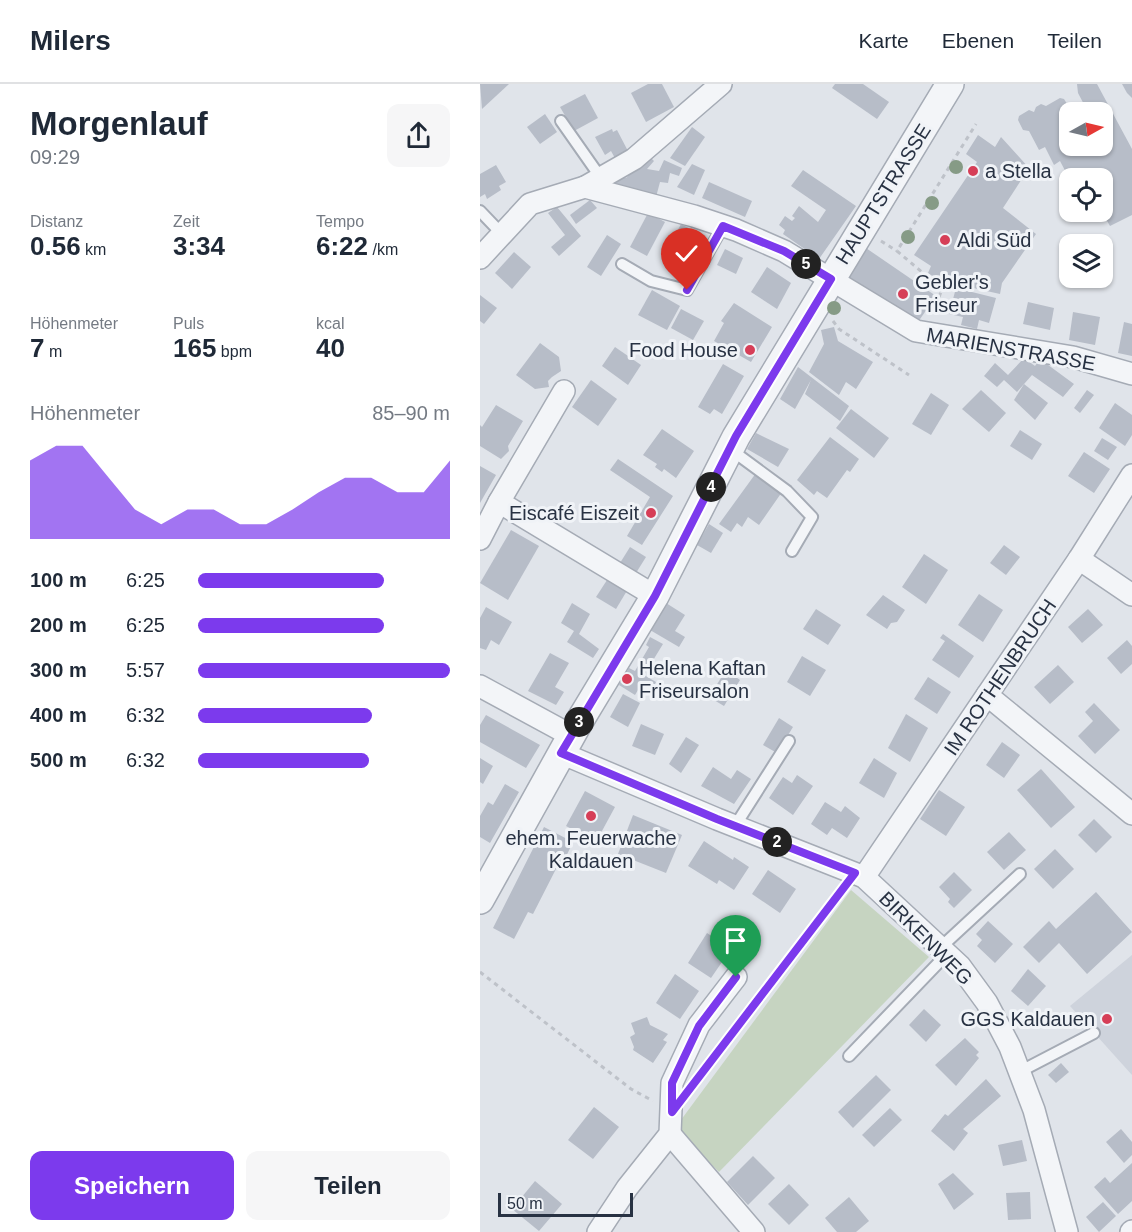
<!DOCTYPE html>
<html lang="de">
<head>
<meta charset="utf-8">
<style>
	body { margin:0; font-family:Arial,sans-serif; background:#f6f6f7; color:#1f2937; height:100vh; display:flex; flex-direction:column; font-size:22px; white-space:nowrap }
	* { box-sizing:border-box; margin:0 }
	p { font-size:20px; color:#747a83 }
	.icon { flex:none; width:33px; height:33px; fill:none; stroke:currentColor; stroke-width:2; stroke-linecap:round; stroke-linejoin:round }
	.map { position:relative; flex:1; overflow:hidden }
	.details { display:flex; flex-direction:column; background:#fff; width:480px }
	.details>* { flex:none }
	.needle { width:39px; rotate:82deg }
	.tools { position:absolute; left:579px; top:18px; display:grid; gap:12px }
	.tools a { display:grid; place-items:center; width:54px; height:54px; border-radius:12px; background:#fff; box-shadow:0 2px 4px #0004; font-size:30px }
	.scale { position:absolute; left:18px; bottom:15px; width:135px; box-sizing:border-box; padding-left:6px; border:3px solid #283243; border-top:0; font-size:16px; line-height:21px; white-space:nowrap; color:#283243; -webkit-text-stroke:4px #f0f3f7; paint-order:stroke }
	.pin { position:absolute; display:grid; place-items:center; width:51px; height:51px; color:#fff; margin:-62px -26px; border-radius:50% 50% 50% 0; rotate:-45deg; box-shadow:0 0 6px #0007 }
	.pin .icon { rotate:45deg }
	.km { position:absolute; width:30px; height:30px; margin:-15px; border-radius:50%; background:#222; color:#fff; font-size:16px; line-height:30px; text-align:center }
	.round { display:grid; place-items:center; flex:none; width:63px; height:63px; border-radius:12px; background:#f6f6f7 }
	.headline { display:flex; align-items:center; justify-content:space-between; height:102px; padding:0 30px }
	h1 { font-size:33px; font-weight:800; line-height:45px }
	.figures { display:grid; grid-template-columns:repeat(3,1fr); gap:9px; height:102px; padding:6px 30px }
	.figures div { display:grid; align-content:center }
	.figures b { font-size:26px; font-weight:800 }
	.figures small { font-size:16px; font-weight:400 }
	.figures p { font-size:16px }
	.chart { height:168px; padding:12px 30px }
	.chart p { display:flex; justify-content:space-between }
	.chart svg { width:100%; height:108px; margin-top:6px; fill:#7c3aed; opacity:.7 }
	.action { display:flex; gap:12px; margin-top:auto; padding:12px 30px }
	.action a { flex:1; height:69px; border-radius:12px; background:#7c3aed; color:#fff; font-size:24px; font-weight:800; line-height:69px; text-align:center }
	.action a+a { background:#f6f6f7; color:#1f2937 }
	ul { padding:0 30px; list-style:none; font-size:20px }
	li { display:grid; grid-template-columns:96px 72px 1fr; align-items:center; height:45px }
	li i { height:15px; border-radius:8px; background:#7c3aed }
	header { display:flex; align-items:center; gap:36px; box-sizing:border-box; height:84px; padding:0 30px; background:#fff; border-bottom:2px solid #e0e1e3 }
	header strong { font-size:28px }
	nav { display:flex; gap:33px; margin-inline-start:auto; font-size:21px }
	main { display:flex; flex:1; min-height:0 }
	.map>svg:first-child { display:block }
	.built { fill:#ced3dc }
	.green { fill:#c6d4c1 }
	.building { fill:#b7bdc8 }
	.lines { fill:none; stroke-linecap:round; stroke-linejoin:round }
	.service-casing { stroke:#a5abb5; stroke-width:14 }
	.minor-casing { stroke:#a5abb5; stroke-width:24 }
	.tertiary-casing { stroke:#a5abb5; stroke-width:30 }
	.path { stroke:#bec2c9; stroke-width:3; stroke-dasharray:4.5 4.5; stroke-linecap:butt }
	.service { stroke:#f3f5f8; stroke-width:10 }
	.minor { stroke:#f3f5f8; stroke-width:21 }
	.tertiary { stroke:#f3f5f8; stroke-width:27 }
	.tree { fill:#869b86 }
	.route-casing { stroke:#fff; stroke-width:12 }
	.route { stroke:#7c3aed; stroke-width:8 }
	.poi-dot { fill:#d63e57; stroke:#f0f3f7; stroke-width:2 }
	.labels { text-anchor:middle; dominant-baseline:central; stroke-width:6; stroke-linejoin:round; paint-order:stroke }
	.poi-label { font-size:20px; fill:#283243; stroke:#f0f3f7; text-anchor:start }
	.street-label { font-size:20px; fill:#283243; stroke:#f0f3f7 }
</style>
</head>
<body>
<header>
<strong>Milers</strong>
<nav><a>Karte</a><a>Ebenen</a><a>Teilen</a></nav>
</header>
<main>
<section class="details">
<div class="headline"><div><h1>Morgenlauf</h1><p>09:29</p></div><a class="round"><svg class="icon" aria-label="share" viewBox="0 0 24 24"><path d="M12 15V3M7 8l5-5 5 5M5 13v7h14v-7"/></svg></a></div>
<div class="figures">
<div><p>Distanz</p><b>0.56<small> km</small></b></div>
<div><p>Zeit</p><b>3:34</b></div>
<div><p>Tempo</p><b>6:22<small> /km</small></b></div>
</div>
<div class="figures">
<div><p>Höhenmeter</p><b>7<small> m</small></b></div>
<div><p>Puls</p><b>165<small> bpm</small></b></div>
<div><p>kcal</p><b>40</b></div>
</div>
<div class="chart"><p><span>Höhenmeter</span>85–90 m</p>
<svg viewBox="0 0 160 44" preserveAspectRatio="none"><path d="M0 44V12L10 6L20 6L30 19L40 32L50 38L60 32L70 32L80 38L90 38L100 32L110 25L120 19L130 19L140 25L150 25L160 12V44z"/></svg>
</div>
<ul>
<li><b>100 m</b>6:25<i style="width:74%"></i></li>
<li><b>200 m</b>6:25<i style="width:74%"></i></li>
<li><b>300 m</b>5:57<i style="width:100%"></i></li>
<li><b>400 m</b>6:32<i style="width:69%"></i></li>
<li><b>500 m</b>6:32<i style="width:68%"></i></li>
</ul>
<div class="action"><a>Speichern</a><a>Teilen</a></div>
</section>
<div class="map">
<svg width="652" height="1148" viewBox="0 0 652 1148">
	<rect width="100%" height="100%" fill="#e0e4ea"/>
	<polygon class="built" points="652,871 652,991 590,922"/>
	<polygon class="green" points="371,806 449,873 239,1088 195,1044"/>
	<g class="building">
		<polygon points="0,0 29,0 2,25"/>
		<polygon points="168,0 182,0 194,23 166,38 151,9"/>
		<polygon points="355,0 383,0 409,18 397,35 352,4"/>
		<polygon points="597,0 617,0 652,65 652,131 630,142 622,128 622,94 589,94 580,77 574,81 565,63 559,66 549,47 543,46 538,36 539,32 549,26 554,28 556,23 561,20 566,22 580,14 584,15 592,28 590,28 590,62 622,62 622,28 608,28 598,9"/>
		<polygon points="642,0 652,0 652,14 647,9"/>
		<polygon points="105,10 118,34 94,47 80,23"/>
		<polygon points="65,30 77,48 60,60 47,43"/>
		<polygon points="212,43 225,53 205,82 190,74"/>
		<polygon points="132,45 133,48 137,46 149,69 136,76 131,67 125,71 115,53"/>
		<polygon points="498,51 515,63 521,53 549,84 523,124 556,150 522,199 520,210 471,199 470,204 448,189 451,182 434,171 497,78 486,70"/>
		<polygon points="169,72 174,77 167,85 179,87 184,76 202,84 199,92 190,89 188,99 180,98 176,113 135,105 138,92 146,94"/>
		<polygon points="212,80 225,86 214,111 197,103"/>
		<polygon points="16,81 26,98 19,102 21,106 7,115 5,110 0,113 0,90"/>
		<polygon points="323,86 376,122 339,175 303,150 305,146 299,141 305,132 312,137 315,134 312,132 319,122 338,138 346,126 311,102"/>
		<polygon points="229,98 272,117 265,133 222,114"/>
		<polygon points="110,116 117,124 96,140 90,131"/>
		<polygon points="77,123 101,152 79,172 71,163 85,151 68,129"/>
		<polygon points="168,129 185,138 167,172 150,163"/>
		<polygon points="201,140 218,149 200,183 183,174"/>
		<polygon points="127,151 141,160 121,192 107,183"/>
		<polygon points="383,162 456,212 438,238 363,192"/>
		<polygon points="245,165 263,174 256,190 237,181"/>
		<polygon points="34,168 51,183 32,205 15,189"/>
		<polygon points="287,183 311,199 297,225 271,208"/>
		<polygon points="476,204 516,214 509,239 499,236 497,245 481,241 483,233 469,230"/>
		<polygon points="172,206 200,222 187,246 158,231"/>
		<polygon points="0,211 17,224 4,240 0,237"/>
		<polygon points="548,218 574,224 570,246 543,240"/>
		<polygon points="254,219 292,243 271,278 234,257 244,239 241,237"/>
		<polygon points="201,225 224,237 213,256 191,244"/>
		<polygon points="593,228 620,233 615,261 589,256"/>
		<polygon points="644,238 652,240 652,272 638,269"/>
		<polygon points="354,243 358,257 393,278 376,305 366,298 359,311 329,288 344,260 341,246"/>
		<polygon points="60,259 79,273 81,287 72,293 68,297 69,303 55,305 36,291"/>
		<polygon points="135,263 161,281 148,301 122,282"/>
		<polygon points="544,274 555,282 560,275 594,300 583,313 552,291 537,308 524,296 517,303 504,292 515,279 528,291"/>
		<polygon points="243,280 264,292 242,330 234,325 230,330 218,323"/>
		<polygon points="318,283 369,322 360,337 325,310 331,296 315,325 300,315"/>
		<polygon points="111,296 137,315 118,342 92,323"/>
		<polygon points="544,300 568,319 555,336 534,316"/>
		<polygon points="501,306 526,329 509,348 482,325"/>
		<polygon points="607,306 614,311 600,329 594,324"/>
		<polygon points="451,309 469,321 451,351 432,340"/>
		<polygon points="635,319 652,331 652,351 645,362 619,344"/>
		<polygon points="16,321 43,337 28,362 29,367 21,375 0,362 0,341 2,343"/>
		<polygon points="371,325 409,354 394,374 356,344"/>
		<polygon points="182,345 214,367 196,394 184,385 182,388 175,383 177,380 163,371"/>
		<polygon points="540,346 562,360 552,376 530,362"/>
		<polygon points="276,349 309,365 298,383 267,365"/>
		<polygon points="350,353 379,375 370,388 367,386 347,414 337,407 334,411 317,396"/>
		<polygon points="622,354 637,363 628,376 614,367"/>
		<polygon points="604,368 630,385 614,409 588,392"/>
		<polygon points="138,375 193,412 162,461 147,452 170,413 130,386"/>
		<polygon points="0,382 16,391 0,419"/>
		<polygon points="276,389 302,408 279,441 268,433 262,443 257,439 251,448 239,440"/>
		<polygon points="229,440 243,449 231,469 217,461"/>
		<polygon points="31,446 59,462 28,516 0,499"/>
		<polygon points="524,461 540,473 526,491 510,479"/>
		<polygon points="150,463 166,473 156,489 140,479"/>
		<polygon points="444,470 468,486 446,520 422,503"/>
		<polygon points="129,493 148,505 136,525 116,513"/>
		<polygon points="499,510 523,526 503,558 478,541"/>
		<polygon points="403,511 425,526 417,538 411,539 407,545 386,531"/>
		<polygon points="92,519 110,530 99,550 119,565 113,574 87,558 94,547 81,539"/>
		<polygon points="186,519 205,531 195,547 205,553 199,563 170,546"/>
		<polygon points="6,523 32,538 19,561 11,556 6,566 0,564 0,534"/>
		<polygon points="336,525 361,541 348,561 323,545"/>
		<polygon points="608,525 623,541 602,559 588,543"/>
		<polygon points="463,550 494,572 479,594 452,576 465,557 460,554"/>
		<polygon points="170,553 183,560 164,591 176,598 171,607 161,601 155,611 139,601 149,584 155,587 169,563 166,561"/>
		<polygon points="647,556 652,562 652,580 641,590 627,574"/>
		<polygon points="70,569 89,579 75,603 84,608 76,621 48,607"/>
		<polygon points="322,572 346,586 330,612 307,598"/>
		<polygon points="578,581 594,598 570,620 554,603"/>
		<polygon points="246,586 260,596 244,622 229,613"/>
		<polygon points="448,593 471,608 457,630 434,615"/>
		<polygon points="143,610 160,619 148,643 130,633"/>
		<polygon points="614,619 640,646 615,670 598,652 613,637 605,628"/>
		<polygon points="426,630 448,644 430,678 408,664"/>
		<polygon points="6,631 60,661 46,684 0,658 0,641"/>
		<polygon points="299,634 313,643 297,669 283,661"/>
		<polygon points="161,640 184,650 175,671 152,662"/>
		<polygon points="206,653 219,661 201,689 189,680"/>
		<polygon points="522,658 540,671 524,694 506,681"/>
		<polygon points="0,674 13,682 3,700 0,698"/>
		<polygon points="394,674 417,689 404,714 379,699"/>
		<polygon points="233,683 251,695 257,686 271,695 254,720 221,702"/>
		<polygon points="561,685 595,723 571,744 537,706"/>
		<polygon points="317,691 333,702 313,731 289,714 303,693 312,699"/>
		<polygon points="25,700 39,708 10,759 0,753 0,732 8,718 13,721"/>
		<polygon points="459,706 485,723 466,752 440,735"/>
		<polygon points="105,707 135,723 116,758 86,742"/>
		<polygon points="345,718 361,728 365,722 380,734 367,754 352,744 347,751 331,740"/>
		<polygon points="153,731 202,751 186,789 138,770"/>
		<polygon points="614,735 632,753 616,769 598,751"/>
		<polygon points="64,743 93,758 80,785 77,783 53,830 48,828 34,855 13,844"/>
		<polygon points="529,748 546,766 524,786 507,768"/>
		<polygon points="224,757 253,776 254,773 269,783 254,806 239,796 237,800 208,782"/>
		<polygon points="575,765 594,785 573,805 554,785"/>
		<polygon points="288,786 316,805 300,829 272,810"/>
		<polygon points="474,788 492,806 474,824 468,818 470,815 459,803"/>
		<polygon points="616,808 652,848 607,890 579,859 559,879 543,863 569,837 576,845"/>
		<polygon points="508,837 533,860 515,879 497,862 502,856 496,850"/>
		<polygon points="227,849 251,865 231,894 208,879"/>
		<polygon points="548,885 566,902 548,922 531,907"/>
		<polygon points="195,890 219,907 200,935 176,919"/>
		<polygon points="444,925 461,941 446,958 429,941"/>
		<polygon points="167,933 170,941 188,950 183,956 187,958 173,979 153,966 154,963 150,953 155,950 151,939"/>
		<polygon points="485,954 499,968 496,971 499,974 476,1002 455,981"/>
		<polygon points="581,979 589,988 576,999 568,991"/>
		<polygon points="396,991 411,1006 373,1044 358,1028"/>
		<polygon points="506,995 521,1012 483,1045 488,1049 474,1067 451,1047 465,1030 468,1032"/>
		<polygon points="114,1023 139,1043 113,1075 88,1056"/>
		<polygon points="410,1024 422,1036 394,1063 382,1051"/>
		<polygon points="641,1045 652,1058 652,1071 644,1079 626,1058"/>
		<polygon points="542,1056 547,1077 523,1082 518,1061"/>
		<polygon points="273,1072 295,1094 268,1121 247,1098"/>
		<polygon points="652,1079 652,1117 638,1130 614,1103 625,1093 630,1099"/>
		<polygon points="473,1089 494,1110 474,1126 458,1100"/>
		<polygon points="55,1097 82,1120 59,1147 32,1125"/>
		<polygon points="309,1100 329,1121 309,1141 288,1120"/>
		<polygon points="550,1108 551,1135 528,1136 526,1109"/>
		<polygon points="369,1113 389,1137 376,1148 357,1148 345,1134"/>
		<polygon points="623,1118 636,1132 619,1148 606,1133"/>
	</g>
	<g class="lines">
		<g class="service-casing">
			<g id="service">
				<polyline points="81,37 121,94"/>
				<polyline points="0,127 22,150"/>
				<polyline points="142,180 171,197 207,206 243,142"/>
				<polyline points="250,365 307,407 332,433 312,467"/>
				<polyline points="255,742 309,657"/>
				<polyline points="460,864 540,790"/>
				<polyline points="369,972 467,870"/>
				<polyline points="539,988 614,949"/>
			</g>
		</g>
		<g class="minor-casing">
			<g id="minor">
				<polyline points="105,103 154,75 241,0"/>
				<polyline points="0,174 50,120 105,103 214,132 256,146 304,167 436,247 593,273 652,290"/>
				<polyline points="84,307 19,418 175,512"/>
				<polyline points="0,455 19,418"/>
				<polyline points="599,475 652,511"/>
				<polyline points="0,602 92,652"/>
				<polyline points="507,611 652,730"/>
				<polyline points="81,669 237,735 384,793 480,882 507,919 530,963 554,1026 587,1148"/>
				<polyline points="384,793 599,475 652,391"/>
				<polyline points="190,1050 274,1148"/>
				<polyline points="118,1148 147,1104 190,1050 192,999 219,941 256,893"/>
				<polyline points="651,1148 652,1147"/>
			</g>
		</g>
		<g class="tertiary-casing">
			<polyline id="tertiary" points="0,816 99,638 175,512 256,353 470,0"/>
		</g>
		<g class="path">
			<polyline points="401,157 417,167"/>
			<polyline points="453,230 462,205 417,167 496,40"/>
			<polyline points="353,237 359,245 429,291"/>
			<polyline points="0,888 151,1005 173,1017"/>
			<polyline points="215,997 363,805"/>
		</g>
		<use href="#service" class="service"/>
		<use href="#minor" class="minor"/>
		<use href="#tertiary" class="tertiary"/>
	</g>
	<g class="tree">
		<circle cx="476" cy="83" r="7"/>
		<circle cx="452" cy="119" r="7"/>
		<circle cx="428" cy="153" r="7"/>
		<circle cx="354" cy="224" r="7"/>
	</g>
	<g class="lines">
		<g class="route-casing">
			<polyline id="route" points="207,206 243,142 304,167 351,195 256,352 175,512 81,669 237,735 375,789 192,1028 192,999 219,942 256,893"/>
		</g>
		<use href="#route" class="route"/>
	</g>
	<g class="poi-dot">
		<circle cx="493" cy="87" r="6"/>
		<circle cx="465" cy="156" r="6"/>
		<circle cx="423" cy="210" r="6"/>
		<circle cx="270" cy="266" r="6"/>
		<circle cx="171" cy="429" r="6"/>
		<circle cx="147" cy="595" r="6"/>
		<circle cx="111" cy="732" r="6"/>
		<circle cx="627" cy="935" r="6"/>
	</g>
	<g class="labels">
		<g class="poi-label">
			<text x="505" y="87">a Stella</text>
			<text x="477" y="156">Aldi Süd</text>
			<text x="435" y="198">Gebler's<tspan x="435" dy="23">Friseur</tspan></text>
			<text x="258" y="266" text-anchor="end">Food House</text>
			<text x="159" y="429" text-anchor="end">Eiscafé Eiszeit</text>
			<text x="159" y="584">Helena Kaftan<tspan x="159" dy="23">Friseursalon</tspan></text>
			<text x="111" y="754" text-anchor="middle">ehem. Feuerwache<tspan x="111" dy="23">Kaldauen</tspan></text>
			<text x="615" y="935" text-anchor="end">GGS Kaldauen</text>
		</g>
		<g class="street-label">
			<text transform="translate(403 110) rotate(-58)">HAUPTSTRASSE</text>
			<text transform="translate(531 265) rotate(10)">MARIENSTRASSE</text>
			<text transform="translate(520 593) rotate(-56)">IM ROTHENBRUCH</text>
			<text transform="translate(446 854) rotate(45)">BIRKENWEG</text>
		</g>
	</g>
</svg>
<div class="tools">
<a><svg class="needle" viewBox="-14 -14 28 28"><path d="M0-13l5 13h-10z" fill="#e53935"/><path d="M0 13l5-13h-10z" fill="#747a83"/></svg></a>
<a><svg class="icon" aria-label="locate" viewBox="0 0 24 24"><circle cx="12" cy="12" r="6"/><path d="M12 2v4M12 18v4M2 12h4M18 12h4"/></svg></a>
<a><svg class="icon" aria-label="layers" viewBox="0 0 24 24"><path d="M12 4l9 5-9 5-9-5zM3 14l9 5 9-5"/></svg></a>
</div>
<div class="scale">50 m</div>
<div class="pin" style="left:256px;top:893px;background:#1e9e55"><svg class="icon" aria-label="arrive" viewBox="0 0 24 24"><path d="M6 21V4h12l-3 4 3 4H6"/></svg></div>
<div class="pin" style="left:207px;top:206px;background:#d93025"><svg class="icon" aria-label="check" viewBox="0 0 24 24"><path d="M5 12l5 5 9-10"/></svg></div>
<b class="km" style="left:297px;top:758px">2</b>
<b class="km" style="left:99px;top:638px">3</b>
<b class="km" style="left:231px;top:403px">4</b>
<b class="km" style="left:326px;top:180px">5</b>
</div>
</main>
</body>
</html>
